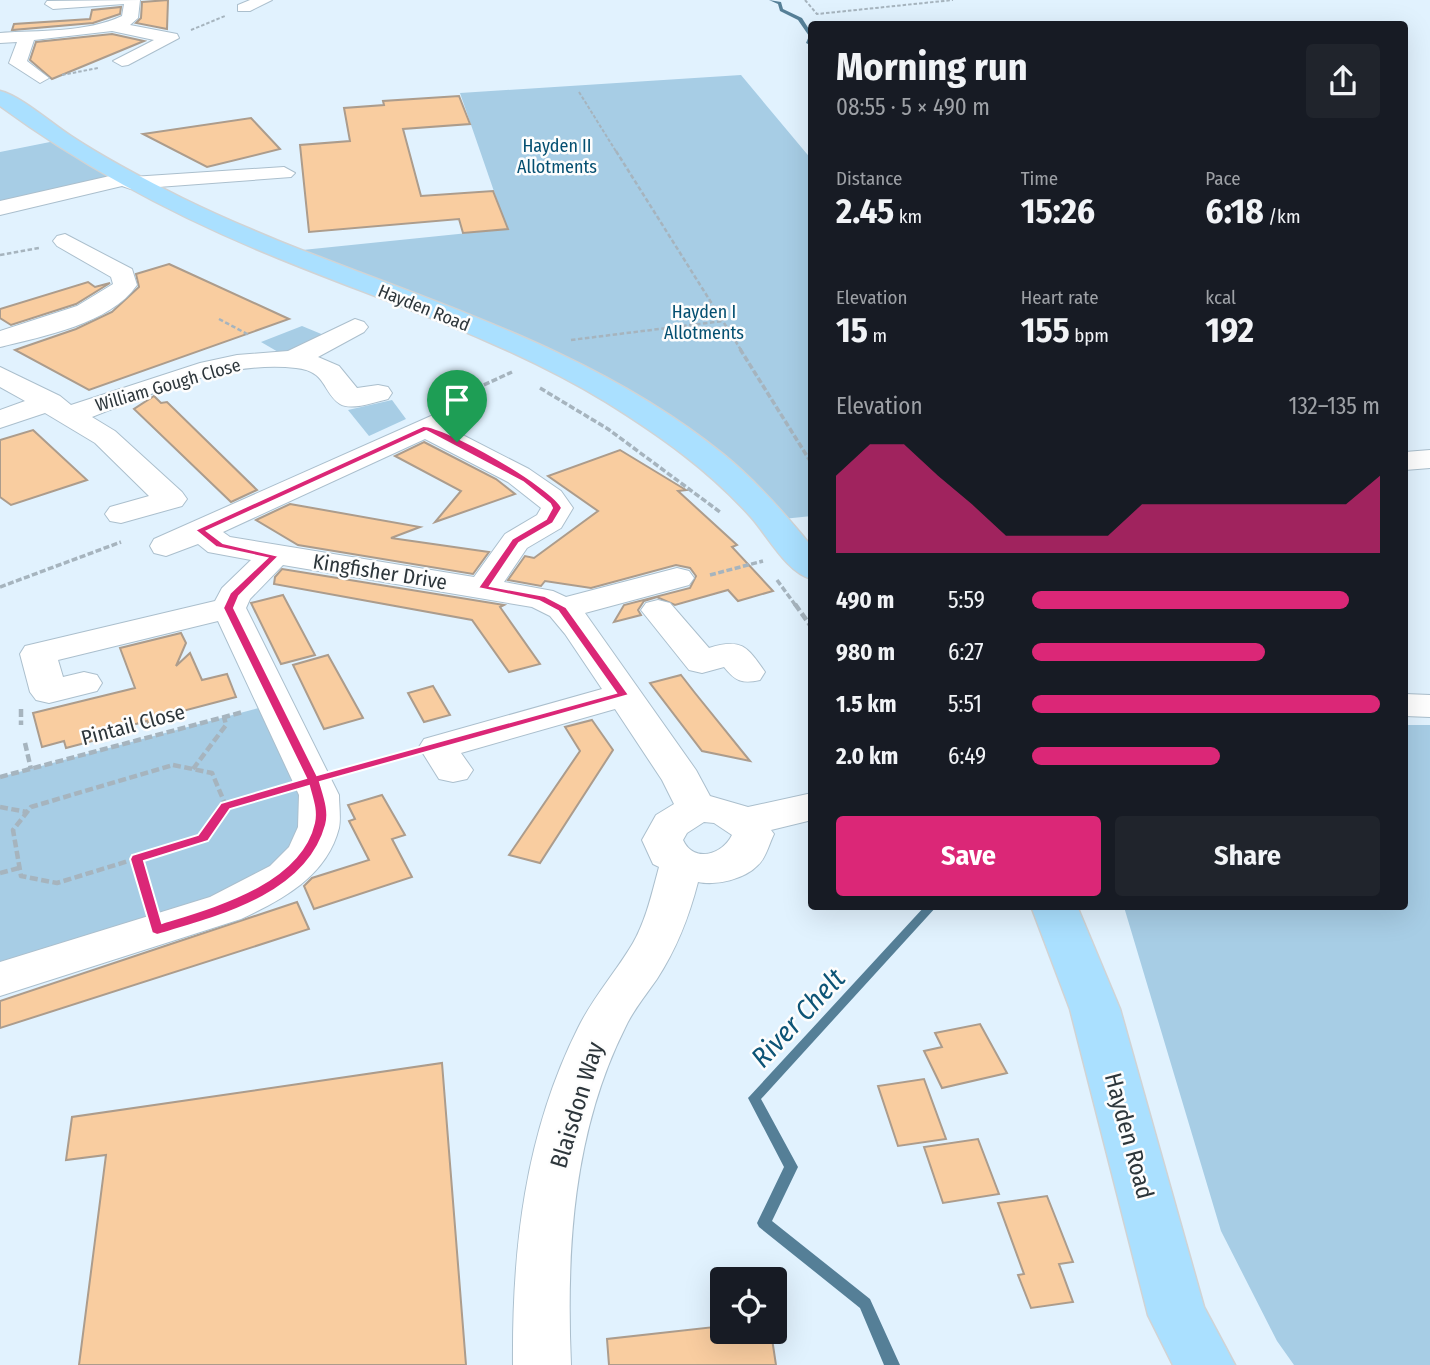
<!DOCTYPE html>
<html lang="en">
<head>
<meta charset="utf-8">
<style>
	body { margin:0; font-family:"Fira Sans Condensed",sans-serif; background:#20242c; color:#f1f3f6; height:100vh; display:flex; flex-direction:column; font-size:26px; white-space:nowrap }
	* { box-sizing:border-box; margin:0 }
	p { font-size:23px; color:#9ea1a6 }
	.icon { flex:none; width:38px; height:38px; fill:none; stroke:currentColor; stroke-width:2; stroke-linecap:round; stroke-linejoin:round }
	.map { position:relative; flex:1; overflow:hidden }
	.sheet { position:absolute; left:808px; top:21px; width:600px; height:889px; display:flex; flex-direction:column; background:#171b24; border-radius:7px; box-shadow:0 7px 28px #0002 }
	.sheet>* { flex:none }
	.tools { position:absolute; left:710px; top:1267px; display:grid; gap:14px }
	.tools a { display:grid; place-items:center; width:77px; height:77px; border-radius:7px; background:#171b24; box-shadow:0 7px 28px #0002; font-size:35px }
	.pin { position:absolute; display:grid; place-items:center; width:60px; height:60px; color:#fff; margin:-72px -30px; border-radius:50% 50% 50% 0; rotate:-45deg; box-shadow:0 0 7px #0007 }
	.pin .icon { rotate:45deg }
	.round { display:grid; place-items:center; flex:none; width:74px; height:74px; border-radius:7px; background:#20242c }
	.overview { display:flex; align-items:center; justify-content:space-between; height:119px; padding:0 28px }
	h1 { font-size:38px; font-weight:700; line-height:52px }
	.figures { display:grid; grid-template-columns:repeat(3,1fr); gap:10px; height:119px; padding:7px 28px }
	.figures div { display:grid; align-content:center }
	.figures b { font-size:35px; font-weight:700 }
	.figures small { font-size:19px; font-weight:400 }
	.figures p { font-size:19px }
	.chart { height:196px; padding:14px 28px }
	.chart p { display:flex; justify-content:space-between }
	.chart svg { width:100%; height:126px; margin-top:7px; fill:#db2777; opacity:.7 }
	.primary-button { display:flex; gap:14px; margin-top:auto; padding:14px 28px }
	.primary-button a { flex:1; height:80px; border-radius:7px; background:#db2777; color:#fff; font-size:28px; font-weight:700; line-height:80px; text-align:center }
	.primary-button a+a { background:#20242c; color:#f1f3f6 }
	ul { padding:0 28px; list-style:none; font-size:23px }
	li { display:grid; grid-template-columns:112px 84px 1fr; align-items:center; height:52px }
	li i { height:18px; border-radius:9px; background:#db2777 }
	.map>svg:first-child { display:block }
	.green { fill:#a7cde5 }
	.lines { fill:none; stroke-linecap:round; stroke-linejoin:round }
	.stream { fill:#557f97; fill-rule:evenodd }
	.building { fill:#f9cda0; stroke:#ac9c8c; stroke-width:2 }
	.minor-casing { stroke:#abbfcd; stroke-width:2 }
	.major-casing { stroke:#d1d3d4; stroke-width:3 }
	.path-far3 { stroke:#a6b4be; stroke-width:2; stroke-dasharray:3.5 2; stroke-linecap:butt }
	.path-far2 { stroke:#a6b4be; stroke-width:2.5; stroke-dasharray:4.5 2.5; stroke-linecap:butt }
	.path-far1 { stroke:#a6b4be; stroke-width:3.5; stroke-dasharray:6 2.5; stroke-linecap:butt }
	.path { stroke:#a6b4be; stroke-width:4.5; stroke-dasharray:8 3.5; stroke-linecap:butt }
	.minor { fill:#fff; fill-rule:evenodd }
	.major { fill:#aae0ff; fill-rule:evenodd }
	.route { fill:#db2777; stroke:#fff; stroke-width:2; fill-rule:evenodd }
	.labels { text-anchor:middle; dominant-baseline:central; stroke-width:5; stroke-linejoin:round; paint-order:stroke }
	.far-park-label { font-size:18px; fill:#044f71; stroke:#fdfdfd }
	.far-street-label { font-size:18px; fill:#2d363b; stroke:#fdfdfd }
	.street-label { font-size:21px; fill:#2d363b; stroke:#fdfdfd }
	.near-street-label { font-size:24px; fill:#2d363b; stroke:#fdfdfd }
	.near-water-label { font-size:28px; font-style:italic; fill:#0d5476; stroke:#fdfdfd }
</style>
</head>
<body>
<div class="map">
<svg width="1430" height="1365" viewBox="0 0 1430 1365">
	<rect width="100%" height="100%" fill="#e1f2fe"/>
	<g class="green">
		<polygon points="741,75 812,160 812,516 773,520 582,380 283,252 507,229 460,93"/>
		<polygon points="60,140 123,179 0,208 0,152"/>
		<polygon points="302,326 331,338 292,360 261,342"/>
		<polygon points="392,400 406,419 369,436 348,410"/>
		<polygon points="274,704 313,780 292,869 0,979 0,777"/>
		<polygon points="1405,725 1430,725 1430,1365 1294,1365 1277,1341 1221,1231 1124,907 1405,906"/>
	</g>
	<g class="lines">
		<g class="stream">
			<polygon points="769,0 781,2 783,9 802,18 812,34 810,42 812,46 806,43 809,36 798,20 780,11 778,4"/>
			<polygon points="925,906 937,906 761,1099 798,1167 772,1221 870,1299 900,1365 884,1365 860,1308 759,1227 757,1223 784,1167 748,1098"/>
		</g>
	</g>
	<g class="building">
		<polygon points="168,0 167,29 136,23 141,18 142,2"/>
		<polygon points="121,7 120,14 93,23 12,30 14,24 90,19 92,10"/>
		<polygon points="112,34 144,41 52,79 30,60 36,42"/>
		<polygon points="459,96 470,124 403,129 421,196 493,191 508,229 463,233 459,219 309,232 300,145 350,141 344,108 384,105 383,101"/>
		<polygon points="251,118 280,149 207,167 143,134"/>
		<polygon points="169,264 289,319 89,390 15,350 76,329 112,312 139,287 136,274"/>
		<polygon points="88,282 95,287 110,283 76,304 11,325 0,318 0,309"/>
		<polygon points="154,396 161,403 167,402 257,490 231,502 134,409"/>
		<polygon points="33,430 87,480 11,505 0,497 0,440"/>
		<polygon points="424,442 496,479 515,494 435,522 461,491 395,456"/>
		<polygon points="620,450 686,490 678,491 737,545 732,547 773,591 738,601 728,590 675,605 657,597 644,601 638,610 641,615 614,622 624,605 690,588 696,576 690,568 676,565 591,588 545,581 541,586 508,580 525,556 534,558 598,511 548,476"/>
		<polygon points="290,504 420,527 391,538 489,552 473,574 298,545 256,520"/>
		<polygon points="282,569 504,605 500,607 540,664 509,672 472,620 274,584 275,577"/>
		<polygon points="283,595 315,655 281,664 251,603"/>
		<polygon points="181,633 186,643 176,666 190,653 202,680 227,674 236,697 152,719 149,725 147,721 99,734 100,739 66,748 64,741 42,747 33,713 135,688 120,648"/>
		<polygon points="328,655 363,718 324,729 293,665"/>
		<polygon points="681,675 695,693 750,761 702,751 650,683"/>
		<polygon points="433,686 450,715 424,722 408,693"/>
		<polygon points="592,720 613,750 540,863 509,855 580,751 565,727"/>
		<polygon points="382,795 405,835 392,839 412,877 314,909 304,886 312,878 369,860 349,821 355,819 348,805"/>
		<polygon points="297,902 309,929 0,1028 0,1001"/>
		<polygon points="980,1024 1007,1073 942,1088 924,1051 942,1047 935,1033"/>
		<polygon points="442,1063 466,1365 79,1365 106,1155 66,1160 72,1117"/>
		<polygon points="924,1079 946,1139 898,1146 878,1086"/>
		<polygon points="978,1139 999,1194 943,1203 924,1147"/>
		<polygon points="1047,1196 1073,1262 1059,1264 1073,1302 1031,1308 1018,1275 1024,1274 998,1203"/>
		<polygon points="723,1326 723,1332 771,1332 776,1365 609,1365 607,1339"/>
	</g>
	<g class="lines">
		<g class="minor-casing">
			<g id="minor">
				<path d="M140,0l-2,18 -8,7 47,9 2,4 -51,27 -6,1 -9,-5 41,-21 -42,-9 -78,9 -7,21 22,17 -9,5 -31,-20 8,-21 -17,1v-10c39,-3 86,0 122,-17l2,-12 -71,5 -8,-5 2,-3z"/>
				<polygon points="250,0 272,0 250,11 238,11 238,5"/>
				<polygon points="284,167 295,173 291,177 131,189 122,186 0,215 0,201 123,173 132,177"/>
				<path d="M65,234l67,35 5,16c-27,39 -93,51 -137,62v-16l77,-25 36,-22 -2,-7 -54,-31 -4,-5 4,-5z"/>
				<path d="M355,319l9,3 4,5 -4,5 -46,25 21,9 18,22 21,-3 10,2 4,6 -4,6c-12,3 -37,12 -48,5 -18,-12 -13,-33 -44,-36 -69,-8 -142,25 -204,49l23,14 67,61 5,7 -5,7 -61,17 -11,-2 -5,-7 5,-7 39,-11 -54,-53 -50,-30 -45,15v-18l25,-9 -25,-14v-20l60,29 11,9 129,-42 37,-8 51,-4z"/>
				<path d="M440,412l10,3 4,6 -5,7 80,41 32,22 12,17 -12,20 -34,20 -23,34 49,9 13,6 111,-29 12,3 5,7 -5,7 -104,28 111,157 14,26 38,11 64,-14v27l-41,10 3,4c-5,10 -8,24 -16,31 -13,14 -42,21 -60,17 -9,35 -21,66 -41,97 -11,16 -24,31 -32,49 -52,104 -59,222 -54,337h-58c-1,-117 12,-231 65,-337 15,-31 38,-56 55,-85 13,-23 19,-50 26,-76l-6,-3 -11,-24 14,-25 18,-11 -12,-24 -47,-71 -154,44 12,17 -6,9 -14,3 -14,-3 -20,-32 5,-8 178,-50 -37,-55 -15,-18 -18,-9 -249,-42 -33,34 -4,9 93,187c0,10 2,23 0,33 -12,48 -57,72 -98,91l-241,77v-34l210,-65 60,-31 19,-19 9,-20 1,-32 -81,-174 -160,39 5,17 21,-5 13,3 5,8 -5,8 -48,12 -13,-3 -6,-8 -10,-38 5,-8 190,-45 7,-13 29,-28 -43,-8 -10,-8 -32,12 -12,-3 -4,-7 4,-7zM425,439l83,43 33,26 -4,7 -32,19 -31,43 -244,-40 -7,-5zM704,822l10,1 18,12c-9,19 -38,29 -49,5l4,-7z"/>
				<polygon points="1430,450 1430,468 1405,470 1405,452"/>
				<path d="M658,600l12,3 39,45c32,-10 38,-2 56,24l-5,8c-18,4 -25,1 -36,-13l-22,6 -13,-3 -48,-60 5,-7z"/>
				<polygon points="1405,694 1430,695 1430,717 1405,716"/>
			</g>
		</g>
		<g class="major-casing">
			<g id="major">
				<path d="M0,91c21,5 52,33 71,45 35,23 73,43 111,62 179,88 385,129 542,257 33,27 61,59 88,92v32c-25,-6 -44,-43 -61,-62 -42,-47 -92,-82 -145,-115 -102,-62 -218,-99 -328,-144 -99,-40 -192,-89 -278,-152z"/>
				<polygon points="1031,906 1077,906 1120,1009 1204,1307 1235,1365 1173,1365 1148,1315 1070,1009"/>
			</g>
		</g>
		<g class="path-far3">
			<polyline points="805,0 817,14 953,0"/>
			<polyline points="191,30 225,16"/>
			<polyline points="62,75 98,68"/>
			<polyline points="579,92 617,153"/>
		</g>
		<g class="path-far2">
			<polyline points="616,151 741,350"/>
			<polyline points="0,255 39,248"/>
			<polyline points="219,319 249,335"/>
			<polyline points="571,340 723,321"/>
		</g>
		<g class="path-far1">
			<polyline points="740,349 812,464"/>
			<polyline points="540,388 608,429 720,512"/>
			<polyline points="453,399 512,372"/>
			<polyline points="710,575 763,561"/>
			<polyline points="777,580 796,606"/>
			<polyline points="0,587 121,542"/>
		</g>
		<g class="path">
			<polyline points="795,604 812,628"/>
			<polyline points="21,709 21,725"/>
			<polyline points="25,743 31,769"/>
			<polygon points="173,765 212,773 226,806 203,838 57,883 21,876 13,830 31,807"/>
			<polyline points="193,769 226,725 224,717"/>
			<polyline points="344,772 407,755"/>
			<polyline points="0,777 243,712"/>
			<polyline points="226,806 279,791"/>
			<polyline points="0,807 27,812"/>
			<polyline points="136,858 149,901"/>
			<polyline points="0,873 19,868"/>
		</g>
		<use href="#minor" class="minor"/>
		<use href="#major" class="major"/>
	</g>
	<path class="route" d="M423,426c21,-1 131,62 139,82l-9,15 -34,20 -29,43 55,10 21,11 63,88 -309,87c4,14 10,29 6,43 -19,70 -108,92 -169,110l-5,-2 -22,-74 2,-4 66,-20 23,-32 85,-25 -83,-170 7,-15 37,-35 -51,-11 -21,-17zM426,431l97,51 27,22 2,4 -6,11 -34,20 -34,49 61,13 19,10 58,82 -299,82 -83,-167 5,-12 40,-40 -56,-13 -16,-12zM309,786c3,12 8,24 5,37 -14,61 -101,84 -152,100l-18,-62 64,-20 22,-32z"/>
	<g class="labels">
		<g class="far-park-label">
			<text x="557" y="146">Hayden II<tspan x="557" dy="21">Allotments</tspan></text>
			<text x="704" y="312">Hayden I<tspan x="704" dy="21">Allotments</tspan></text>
		</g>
		<g class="far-street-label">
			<text transform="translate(424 308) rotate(22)">Hayden Road</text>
			<text transform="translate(168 385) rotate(-16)">William Gough Close</text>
		</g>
		<g class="street-label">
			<text transform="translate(380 572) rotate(9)">Kingfisher Drive</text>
			<text transform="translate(133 725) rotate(-15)">Pintail Close</text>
		</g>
		<g class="near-street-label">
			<text transform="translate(577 1105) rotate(-73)">Blaisdon Way</text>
			<text transform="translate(1129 1136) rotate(75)">Hayden Road</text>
		</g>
		<g class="near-water-label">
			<text transform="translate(798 1018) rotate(-47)">River Chelt</text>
		</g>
	</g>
</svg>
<div class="tools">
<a><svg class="icon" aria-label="locate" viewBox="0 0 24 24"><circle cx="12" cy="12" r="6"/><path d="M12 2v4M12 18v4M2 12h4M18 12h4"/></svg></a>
</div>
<div class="pin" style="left:457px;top:442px;background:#1e9e55"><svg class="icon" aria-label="arrive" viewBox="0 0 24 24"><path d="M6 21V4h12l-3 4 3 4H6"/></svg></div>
<section class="sheet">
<div class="overview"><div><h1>Morning run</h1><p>08:55 · 5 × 490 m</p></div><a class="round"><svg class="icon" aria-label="share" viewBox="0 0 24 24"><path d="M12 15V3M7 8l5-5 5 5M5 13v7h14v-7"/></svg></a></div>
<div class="figures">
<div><p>Distance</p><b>2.45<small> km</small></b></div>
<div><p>Time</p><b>15:26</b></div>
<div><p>Pace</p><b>6:18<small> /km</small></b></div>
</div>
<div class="figures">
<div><p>Elevation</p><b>15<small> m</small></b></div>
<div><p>Heart rate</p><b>155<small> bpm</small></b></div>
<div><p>kcal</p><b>192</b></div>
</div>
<div class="chart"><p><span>Elevation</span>132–135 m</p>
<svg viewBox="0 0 160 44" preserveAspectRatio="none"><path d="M0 44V17L10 6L20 6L30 17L40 27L50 38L60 38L70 38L80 38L90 27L100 27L110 27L120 27L130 27L140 27L150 27L160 17V44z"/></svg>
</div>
<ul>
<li><b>490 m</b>5:59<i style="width:91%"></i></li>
<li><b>980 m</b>6:27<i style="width:67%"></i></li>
<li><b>1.5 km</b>5:51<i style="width:100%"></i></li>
<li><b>2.0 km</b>6:49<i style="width:54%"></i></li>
</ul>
<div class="primary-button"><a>Save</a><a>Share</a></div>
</section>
</div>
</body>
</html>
